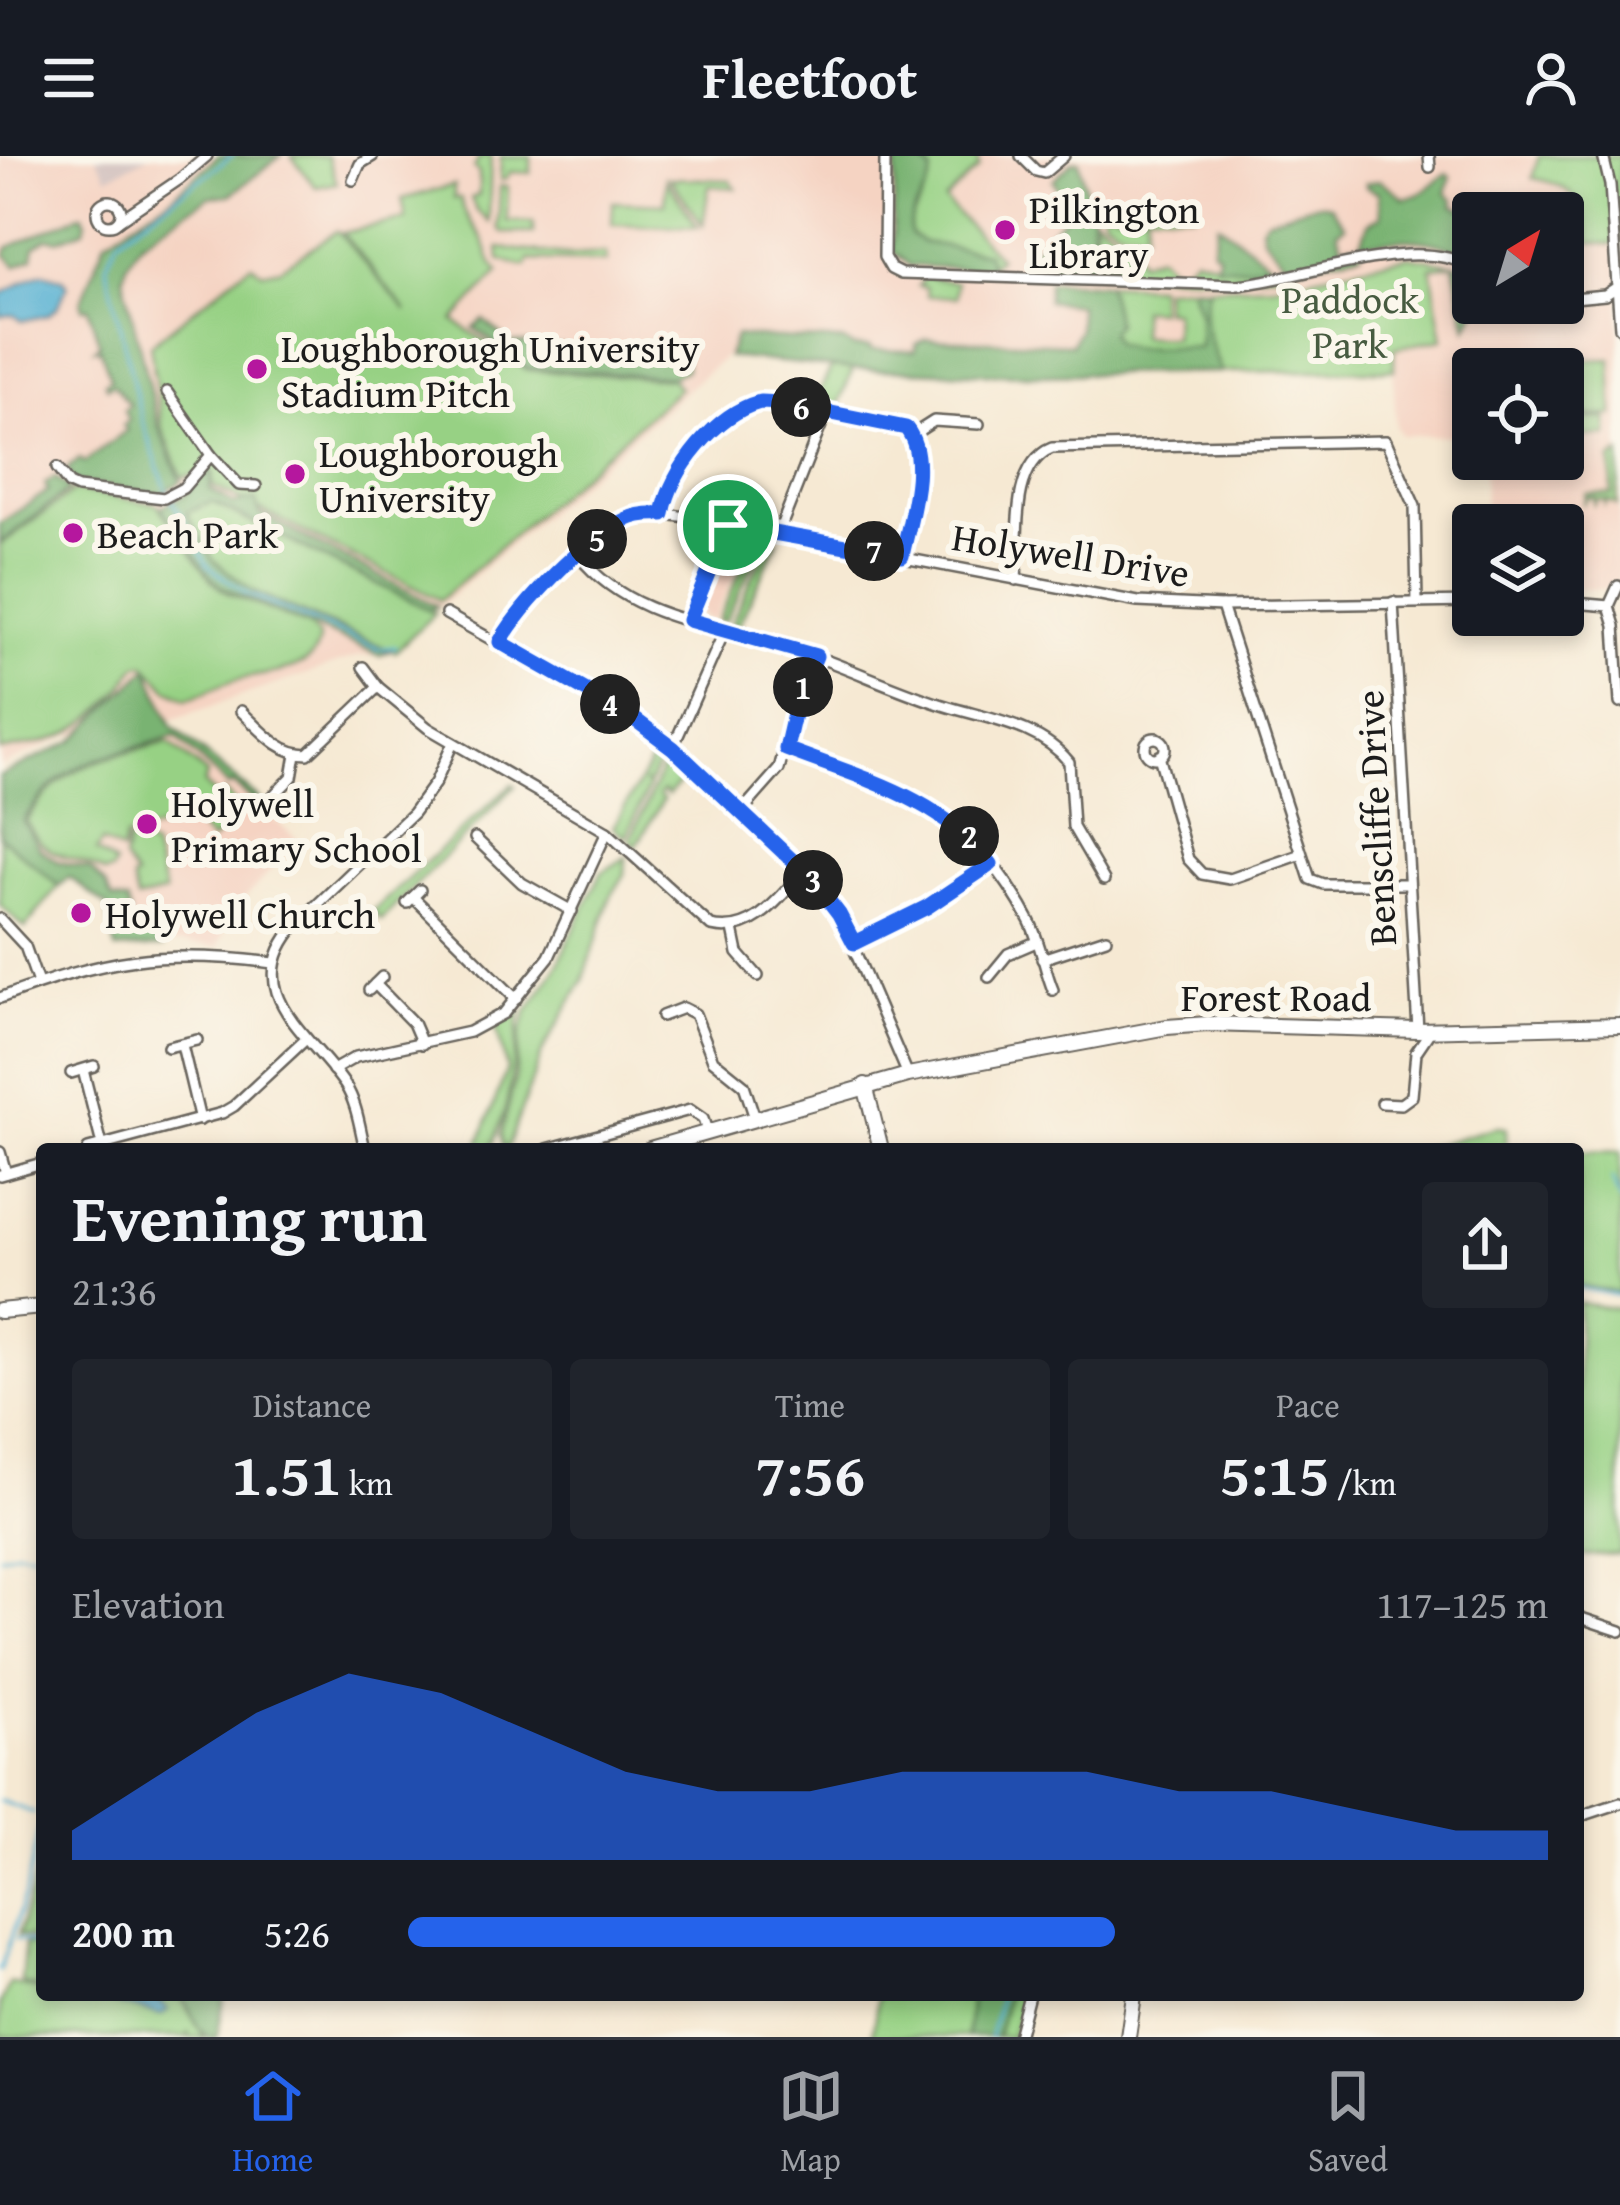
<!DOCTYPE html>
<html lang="en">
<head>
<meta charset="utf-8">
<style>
	body { margin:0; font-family:"Gentium Book Plus",serif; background:#20242c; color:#f1f3f6; height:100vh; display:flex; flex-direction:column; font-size:45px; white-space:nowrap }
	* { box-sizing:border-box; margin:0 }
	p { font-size:39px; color:#9ea1a6 }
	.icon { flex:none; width:66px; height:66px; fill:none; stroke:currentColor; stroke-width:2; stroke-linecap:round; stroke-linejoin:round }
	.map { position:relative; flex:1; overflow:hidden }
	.details { position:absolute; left:36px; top:987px; width:1548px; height:858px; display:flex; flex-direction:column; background:#171b24; border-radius:12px; box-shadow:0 6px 18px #0003 }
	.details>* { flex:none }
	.needle { width:78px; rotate:38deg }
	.buttons { position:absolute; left:1452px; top:36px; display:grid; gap:24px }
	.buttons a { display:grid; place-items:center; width:132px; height:132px; border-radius:12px; background:#171b24; box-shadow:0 6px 18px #0003; font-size:60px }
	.pin { position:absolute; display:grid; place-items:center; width:102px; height:102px; color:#fff; margin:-51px; border:6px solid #fff; border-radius:50%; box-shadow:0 3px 12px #0007 }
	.km { position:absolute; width:60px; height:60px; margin:-30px; border-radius:50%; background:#222; color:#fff; font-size:33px; line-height:60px; text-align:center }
	.round { display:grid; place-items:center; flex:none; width:126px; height:126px; border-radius:12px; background:#20242c }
	.headline { display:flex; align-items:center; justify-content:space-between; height:204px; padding:0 36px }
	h1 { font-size:66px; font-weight:600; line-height:90px }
	.stats { display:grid; grid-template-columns:repeat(3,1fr); gap:18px; height:204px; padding:12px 36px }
	.stats div { display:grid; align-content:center; border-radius:12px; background:#20242c; text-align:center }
	.stats b { font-size:60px; font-weight:600 }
	.stats small { font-size:33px; font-weight:400 }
	.stats p { font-size:33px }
	.chart { height:336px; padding:24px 36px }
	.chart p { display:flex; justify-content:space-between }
	.chart svg { width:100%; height:216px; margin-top:12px; fill:#2563eb; opacity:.7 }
	ul { padding:0 36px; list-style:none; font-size:39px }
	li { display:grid; grid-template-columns:192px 144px 1fr; align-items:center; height:90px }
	li i { height:30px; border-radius:15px; background:#2563eb }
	header { display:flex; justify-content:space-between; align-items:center; height:156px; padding:0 36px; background:#171b24; font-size:54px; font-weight:600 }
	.tabs { display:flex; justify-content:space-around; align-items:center; height:168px; border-top:3px solid #363941; background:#171b24; font-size:33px; color:#9ea1a6 }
	.tabs a { display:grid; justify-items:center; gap:6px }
	.tabs .on { color:#2563eb }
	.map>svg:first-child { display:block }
	.built { fill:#f5d3c2; fill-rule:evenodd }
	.industrial { fill:#d1c0bd }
	.green { fill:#97d184; stroke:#5a7650; stroke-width:3 }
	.forest { fill:#79b372; stroke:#4a6847; stroke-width:3 }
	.water { fill:#54b0d2; stroke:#386677; stroke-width:3 }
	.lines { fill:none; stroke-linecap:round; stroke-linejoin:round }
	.stream { stroke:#54b0d2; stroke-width:3 }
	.street-casing { stroke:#68645c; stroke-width:14 }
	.secondary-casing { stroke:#68645c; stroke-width:18 }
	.street { stroke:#fff; stroke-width:9 }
	.secondary { stroke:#fff; stroke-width:14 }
	.route-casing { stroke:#fff; stroke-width:24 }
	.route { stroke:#2563eb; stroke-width:15 }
	.poi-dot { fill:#b5179e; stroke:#fbf7ec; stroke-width:4.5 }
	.labels { text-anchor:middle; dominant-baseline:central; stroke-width:12; stroke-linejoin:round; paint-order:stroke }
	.poi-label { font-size:39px; fill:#1c1c1c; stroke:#fbf7ec; text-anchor:start }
	.park-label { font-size:39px; fill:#475b40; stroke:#fbf7ec }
	.street-label { font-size:39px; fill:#1c1c1c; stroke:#fbf7ec }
</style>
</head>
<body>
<header><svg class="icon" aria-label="menu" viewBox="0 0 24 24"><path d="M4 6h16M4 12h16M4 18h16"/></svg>Fleetfoot<svg class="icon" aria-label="person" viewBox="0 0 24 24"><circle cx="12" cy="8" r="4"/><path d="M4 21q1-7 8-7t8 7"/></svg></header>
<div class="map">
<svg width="1620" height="1881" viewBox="0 0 1620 1881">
	<rect width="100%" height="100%" fill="#fbf7ec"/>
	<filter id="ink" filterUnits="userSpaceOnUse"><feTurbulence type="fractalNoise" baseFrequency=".00833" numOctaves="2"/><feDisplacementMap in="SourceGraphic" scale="24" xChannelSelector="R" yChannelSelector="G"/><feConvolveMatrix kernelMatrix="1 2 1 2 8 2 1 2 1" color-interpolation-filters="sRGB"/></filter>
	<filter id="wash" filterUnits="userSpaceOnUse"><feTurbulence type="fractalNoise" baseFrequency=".004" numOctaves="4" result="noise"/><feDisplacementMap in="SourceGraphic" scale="48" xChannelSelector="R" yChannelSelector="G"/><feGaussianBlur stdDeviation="2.7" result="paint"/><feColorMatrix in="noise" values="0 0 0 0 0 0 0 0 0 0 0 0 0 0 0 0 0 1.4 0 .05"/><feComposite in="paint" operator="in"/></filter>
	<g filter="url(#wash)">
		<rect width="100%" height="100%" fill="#f6e9d3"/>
		<g class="built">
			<path d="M0,0h1620v434l-57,-2v-63h-79l1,-66h78v-90h-90v67l-72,-1 -5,-8 -3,-57 -363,5 -177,-6 -128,-13 -287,252 -232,-119 -41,20 46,69 169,77 -20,1 -190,64 -100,15 -70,32zM1473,57h90v90h-90z"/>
			<polygon points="732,377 752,381 714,464 704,462 700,451"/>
			<polygon points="171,575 298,684 231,757 218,791 180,787 117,793 108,745 34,688 0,624"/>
		</g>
		<polygon class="industrial" points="96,0 149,0 107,21"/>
		<g class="green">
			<polygon points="291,0 327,0 337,27 316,31"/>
			<polygon points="480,0 491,0 489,66 476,54 471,42 479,39 479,17 474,12"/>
			<polygon points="501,0 531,0 531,17 510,16 507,23 500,24"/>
			<path d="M930,0h47l2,11 -34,34 54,56 -12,13 -3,-1 6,-7 -68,-20 -12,-8c-1,-19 8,-22 13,-38 5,-14 -1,-26 7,-40z"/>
			<path d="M1539,0h81v89l-31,-2c-6,-41 -15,-58 -57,-65z"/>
			<polygon points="670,22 730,24 736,32 709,30 703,69"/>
			<polygon points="666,23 698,71 612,68 613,46 665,48"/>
			<path d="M454,29v13h7c4,25 17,27 24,46 5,13 4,18 14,28l-45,49 73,49 145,9 7,9 -239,212 -227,-114 -1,-15 -30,7 -20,-51 -12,-82 101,-81 11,8 19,-4 56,-37 70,80 -65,-78 64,-14 -4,-20z"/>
			<polygon points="500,30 508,31 507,65 533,66 533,77 502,77 498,71"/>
			<polygon points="1172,42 1187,42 1194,57 1143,55 1147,59 1146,75 1119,73 1103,61 1103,54 1134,59 1140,56 1132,54"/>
			<polygon points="1095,61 1134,92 1097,115 1096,115"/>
			<polygon points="499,92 570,99 606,97 607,106 529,104 527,110 523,110 500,104"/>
			<path d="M1136,94l4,11 18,-6 15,13h9l13,-12c29,9 46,14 76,6l11,8 -7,4 -59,3 -116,-4z"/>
			<path d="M1409,100l45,8 -23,4 12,71 -49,9v22l-173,2c-12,-31 -23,-53 -12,-85l63,-2z"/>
			<polygon points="925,121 956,126 956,141 927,140 926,132 918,130"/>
			<polygon points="1107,128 1158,130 1159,154 1141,153 1140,180 1173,182 1174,155 1164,154 1163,132 1190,130 1199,156 1200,191 1133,192 1114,188 1110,177 1116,166"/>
			<polygon points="1611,203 1613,259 1563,260 1563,213 1554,213 1554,205"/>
			<polygon points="833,208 853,213 837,252 814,247"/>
			<polygon points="1607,262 1607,280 1563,281 1563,263"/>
			<polygon points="1620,298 1617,349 1608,344 1605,348 1605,344 1598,343 1594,348 1594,342 1587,342 1583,349 1586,338 1612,338 1611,304"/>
			<path d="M74,335l83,13 54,76 16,13 82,33 10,11c-1,37 -52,35 -78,42 -18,4 -36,14 -54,20l-19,-10 -23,-25 -7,1c-9,9 -13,21 -22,30 -42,43 -58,45 -116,56v-206z"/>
			<polygon points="212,346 236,359 435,457 395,496 255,437 214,405 186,356"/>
			<polygon points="755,383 765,383 725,465 718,465"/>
			<polygon points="769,385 777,386 738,470 731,468"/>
			<path d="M168,586l39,32 -3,10 14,14 6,-6 18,17 -30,32 -18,-17 11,-13 -14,14 -10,-2 -56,15 -3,14 -20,-10 -6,9 19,13 -3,7 -7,2c-36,-23 -55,-7 -79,-52 40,-62 76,-60 142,-79z"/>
			<polygon points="658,594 663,598 649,628 645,627 648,632 626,681 613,671"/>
			<polygon points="668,600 689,617 668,639 663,635 659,639 663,644 636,691 630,684"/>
			<polygon points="512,628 515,630 381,764 373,755"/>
			<polygon points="0,680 59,730 25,772 0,749"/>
			<polygon points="136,684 153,692 165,737 137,744 132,723 136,722 124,704 128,686"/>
			<polygon points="626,701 625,718 610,742 583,825 543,894 507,993 503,993 501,980 515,924 520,878 527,856 554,816 601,717"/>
			<path d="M517,850l3,3c-5,45 -9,100 -30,140h-13l30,-80 -11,-43z"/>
			<polygon points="1496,971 1506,972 1506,993 1422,993"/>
			<polygon points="1620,996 1620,1137 1578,1129 1578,997"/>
			<polygon points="1578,1147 1620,1153 1620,1398 1578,1400"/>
			<polygon points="42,1700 42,1785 18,1779"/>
			<polygon points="25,1788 42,1791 42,1833 21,1827"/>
			<polygon points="10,1827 42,1835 42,1839 181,1842 204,1881 190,1881 189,1877 187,1881 0,1881 0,1848"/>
			<polygon points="878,1839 971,1839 967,1881 872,1881"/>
			<polygon points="1007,1839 1023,1839 1012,1881 997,1881"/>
		</g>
		<g class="forest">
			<polygon points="218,0 281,0 230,39 209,41 159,73 140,87 127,108 123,121 159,272 181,326 160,338 74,326 67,312 80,303 84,307 127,274 123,269 129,265 124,254 130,249 114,228 107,231 105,226 111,223 100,193 95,193 100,189 88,151 83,152 81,146 106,84 172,41"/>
			<path d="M896,0h51h-17l-5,8 7,8c-2,23 -24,37 -22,62l12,8 65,11 3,10 -6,6 -74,-3 -18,-15z"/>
			<polygon points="1073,5 1079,5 1092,60 1092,117 1024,115 1026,100 1070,55 1053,24"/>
			<path d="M1447,18l4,3 -5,16 8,8 -1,5 23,7 -3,44c-45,-21 -64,-20 -112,-13v9l-71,15 -27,-31 -2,-10 5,-8 52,-16 12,2 15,21 -8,5 4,14 20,-2 7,-20 13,-7 -3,-24 -12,-5v-4l14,-3 24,18 14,-3z"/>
			<polygon points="82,58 86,65 84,74 58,84 47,82 35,90 33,102 16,110 6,99 9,91"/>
			<polygon points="1218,67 1269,106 1248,112 1216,109 1218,97 1212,93"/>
			<polygon points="1454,108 1467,111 1470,140 1476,154 1467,173"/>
			<path d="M1048,125l59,3 9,38 -6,11 4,10 19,5 67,-1 -1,-35 -9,-26 19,1c-11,32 0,54 12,85l-191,3 -177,-6 -125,-12 7,-21 109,5 9,6h17v3l45,1 1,-7 10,-5 146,5 7,-15 -1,-24 -31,-4z"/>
			<polygon points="484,164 509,186 685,200 686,213 673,221 527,212 474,172"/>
			<polygon points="212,316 210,333 234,348 255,343 260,358 437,450 430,454 212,346 186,357 214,405 255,437 389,495 380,499 224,433 211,422 160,351 186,338 201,319"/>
			<polygon points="55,321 70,333 0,387 0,367 48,335 45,328"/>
			<path d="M148,512l24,58 92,77 4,10 -35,-29 -5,2 -53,-50c-68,22 -111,20 -152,85l17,28 17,12 33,8 15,15 7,15 16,3 4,23 14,1 16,21 -46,3 -9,-44 -38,-29 -10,9 -59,-50v-60l73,-35z"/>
			<polygon points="176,1839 225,1839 217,1881 209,1881 198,1871 183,1841"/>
			<polygon points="971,1839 1007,1839 997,1881 967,1881"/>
		</g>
		<g class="water">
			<path d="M43,117l19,5 5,7 -10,23 -9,7 -26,6 -8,-6 -14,1v-22c15,-5 23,-15 43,-21z"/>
			<path d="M81,1839c27,0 70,-9 87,15l-7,5z"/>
		</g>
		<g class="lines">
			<g class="stream">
				<polyline points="232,0 118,83 106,109 142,265 166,333 208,410 247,438 379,493 395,491"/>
				<polyline points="1612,1023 1620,1045"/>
				<polyline points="1578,1132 1620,1140"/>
				<polyline points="0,1400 17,1395 42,1397"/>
				<polyline points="0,1645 34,1657"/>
				<polyline points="16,1783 42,1789"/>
				<polyline points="0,1815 26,1735 42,1657"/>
				<polyline points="990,1881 1000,1839"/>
			</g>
		</g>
	</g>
	<g filter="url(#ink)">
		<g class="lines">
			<g class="street-casing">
				<g id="street">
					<path d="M885,0l-1,101 7,12 10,5 337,11c68,-7 178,-52 235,-17"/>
					<polyline points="1021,0 1036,15 1044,17 1064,0"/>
					<polyline points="1429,0 1430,11"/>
					<polyline points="1603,0 1610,29 1620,172"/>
					<polyline points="353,24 360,8 373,0"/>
					<circle cx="109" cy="57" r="12"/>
					<polyline points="118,65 180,23 207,0"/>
					<polyline points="1563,143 1605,139 1620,129"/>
					<polyline points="167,236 211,299"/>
					<polyline points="912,279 934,265 979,268"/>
					<polyline points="57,312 69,328 78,332 164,342 183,332 211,299 239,329 256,330"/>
					<path d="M663,358l5,-22 14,-27 22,-24 43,-35 27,-4 126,23c32,23 9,97 2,132"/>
					<polyline points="778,378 826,257"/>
					<path d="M578,399c55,69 144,69 222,96 49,16 96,40 146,55 42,13 93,19 123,56l4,65 31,53"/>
					<path d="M1016,424c3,-40 -7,-115 36,-132l334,-7 29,65 2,96"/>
					<polyline points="1618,430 1609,450 1615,470 1620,547"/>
					<polyline points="1393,446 1418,874"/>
					<polyline points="1563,446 1609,450"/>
					<polyline points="1222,450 1310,723 1323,728 1408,728"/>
					<polyline points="446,458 645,570 803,715 839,758 908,919"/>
					<polyline points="689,464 728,369"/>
					<path d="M499,486c22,-36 91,-110 131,-124 19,-7 37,-4 56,-1l452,85 84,4 251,-4"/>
					<path d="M363,511l15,20 50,41 179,104 104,94c41,10 68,-27 92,-55"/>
					<path d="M241,555c20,19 38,43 67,43l70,-67"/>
					<circle cx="1155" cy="592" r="10"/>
					<polyline points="673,591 725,474"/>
					<path d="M786,593c113,44 181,55 243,171 11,21 15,48 24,70"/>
					<polyline points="1159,600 1188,703 1202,718 1230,723 1299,699"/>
					<polyline points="271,642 292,621 296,598"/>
					<polyline points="741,656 779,613 797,545 816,501"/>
					<polyline points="475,682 522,727 572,755"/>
					<polyline points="413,741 516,843"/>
					<polyline points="407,747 420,734"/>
					<polyline points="0,763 25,790 38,827"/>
					<polyline points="733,773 738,797 758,820"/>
					<polyline points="854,787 927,751 991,708"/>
					<polyline points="1042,803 1106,782"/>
					<polyline points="989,821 1008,798 1036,786"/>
					<polyline points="375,828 413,867 422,888"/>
					<polyline points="369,834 382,821"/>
					<path d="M0,842c105,-40 162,-49 274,-35"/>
					<polyline points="662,860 683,852 695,858 713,904 744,929 755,962"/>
					<polyline points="182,889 200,964"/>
					<polyline points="168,891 197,884"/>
					<polyline points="83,914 102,989"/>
					<polyline points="333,914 356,901 469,876 504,857 549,801 607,676"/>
					<polyline points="71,917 94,910"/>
					<polyline points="1382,947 1401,948 1412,940 1416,896 1431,874"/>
					<polyline points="88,993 222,957 234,950 305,884"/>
					<path d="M365,993c-5,-20 -8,-46 -20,-64 -35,-52 -108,-94 -48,-161l116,-111 22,-30 18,-40"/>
					<polyline points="547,993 690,954 703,963 708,978"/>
					<polyline points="0,996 6,1017"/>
					<polyline points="0,1019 42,1007"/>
					<polyline points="1578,1461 1620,1475"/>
					<polyline points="1578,1661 1620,1647"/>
					<polyline points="1018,1881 1029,1839"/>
				</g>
			</g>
			<g class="secondary-casing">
				<g id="secondary">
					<polyline points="865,929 881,993"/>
					<polyline points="650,993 908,919 1167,871 1208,868 1418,874 1620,869"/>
					<polyline points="0,1155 42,1151"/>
					<polyline points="1128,1881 1134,1839"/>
				</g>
			</g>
			<use href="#street" class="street"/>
			<use href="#secondary" class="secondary"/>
		</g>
	</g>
	<g class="lines" filter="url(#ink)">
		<g class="route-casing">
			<path id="route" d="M760,246l22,1 124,25c25,31 3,93 -4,128l-174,-31 -39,95 127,36 -19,45 -11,48c75,29 155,48 205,115l-64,43 -73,36 -15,-29 -26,-34 -140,-132 -44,-33 -129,-73c21,-37 85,-104 125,-122 12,-6 24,-7 38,-6 8,-45 53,-100 97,-112z"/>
		</g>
		<use href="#route" class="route"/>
	</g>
	<g class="poi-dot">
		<circle cx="1005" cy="74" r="12"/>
		<circle cx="257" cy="213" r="12"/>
		<circle cx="295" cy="318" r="12"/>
		<circle cx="73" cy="377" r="12"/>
		<circle cx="147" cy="668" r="12"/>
		<circle cx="81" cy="757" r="12"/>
	</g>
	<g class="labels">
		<g class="poi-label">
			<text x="1029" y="52">Pilkington<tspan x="1029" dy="45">Library</tspan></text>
			<text x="281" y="191">Loughborough University<tspan x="281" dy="45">Stadium Pitch</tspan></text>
			<text x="319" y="296">Loughborough<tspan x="319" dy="45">University</tspan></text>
			<text x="97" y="377">Beach Park</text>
			<text x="171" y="646">Holywell<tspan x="171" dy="45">Primary School</tspan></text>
			<text x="105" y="757">Holywell Church</text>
		</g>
		<g class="park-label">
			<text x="1350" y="142">Paddock<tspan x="1350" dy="45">Park</tspan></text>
		</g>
		<g class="street-label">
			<text transform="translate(1071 398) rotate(9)">Holywell Drive</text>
			<text transform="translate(1375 662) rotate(-93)">Benscliffe Drive</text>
			<text x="1276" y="840">Forest Road</text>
		</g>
	</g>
</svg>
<div class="buttons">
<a><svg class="needle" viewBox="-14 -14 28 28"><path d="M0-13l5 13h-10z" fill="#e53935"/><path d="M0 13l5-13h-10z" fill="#9ea1a6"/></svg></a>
<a><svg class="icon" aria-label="locate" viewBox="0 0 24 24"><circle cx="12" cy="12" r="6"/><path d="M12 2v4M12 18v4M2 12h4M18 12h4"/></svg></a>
<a><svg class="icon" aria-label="layers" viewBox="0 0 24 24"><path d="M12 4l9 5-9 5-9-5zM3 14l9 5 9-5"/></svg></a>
</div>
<div class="pin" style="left:728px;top:369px;background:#1e9e55"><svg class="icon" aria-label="arrive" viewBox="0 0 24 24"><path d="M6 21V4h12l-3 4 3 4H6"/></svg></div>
<b class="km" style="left:803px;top:531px">1</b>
<b class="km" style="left:969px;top:680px">2</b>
<b class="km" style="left:813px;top:724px">3</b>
<b class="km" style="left:610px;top:548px">4</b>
<b class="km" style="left:597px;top:383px">5</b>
<b class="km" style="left:801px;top:251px">6</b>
<b class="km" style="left:874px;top:395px">7</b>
<section class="details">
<div class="headline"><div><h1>Evening run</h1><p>21:36</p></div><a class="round"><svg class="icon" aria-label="share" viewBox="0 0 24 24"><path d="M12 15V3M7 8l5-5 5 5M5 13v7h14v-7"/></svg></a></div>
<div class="stats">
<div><p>Distance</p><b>1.51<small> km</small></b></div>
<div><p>Time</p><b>7:56</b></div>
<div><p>Pace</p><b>5:15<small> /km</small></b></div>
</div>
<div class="chart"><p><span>Elevation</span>117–125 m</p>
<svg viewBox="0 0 160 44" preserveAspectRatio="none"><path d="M0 44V38L10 26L20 14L30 6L40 10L50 18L60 26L70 30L80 30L90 26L100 26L110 26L120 30L130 30L140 34L150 38L160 38V44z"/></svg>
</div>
<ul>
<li><b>200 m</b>5:26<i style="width:62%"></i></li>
</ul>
</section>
</div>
<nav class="tabs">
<a class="on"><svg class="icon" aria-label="home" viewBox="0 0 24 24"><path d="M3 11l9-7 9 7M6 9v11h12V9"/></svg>Home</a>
<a><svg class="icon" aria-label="map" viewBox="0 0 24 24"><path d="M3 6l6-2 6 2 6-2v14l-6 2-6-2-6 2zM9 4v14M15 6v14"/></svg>Map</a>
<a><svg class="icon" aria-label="saved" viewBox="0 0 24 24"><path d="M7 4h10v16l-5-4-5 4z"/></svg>Saved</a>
</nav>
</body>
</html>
